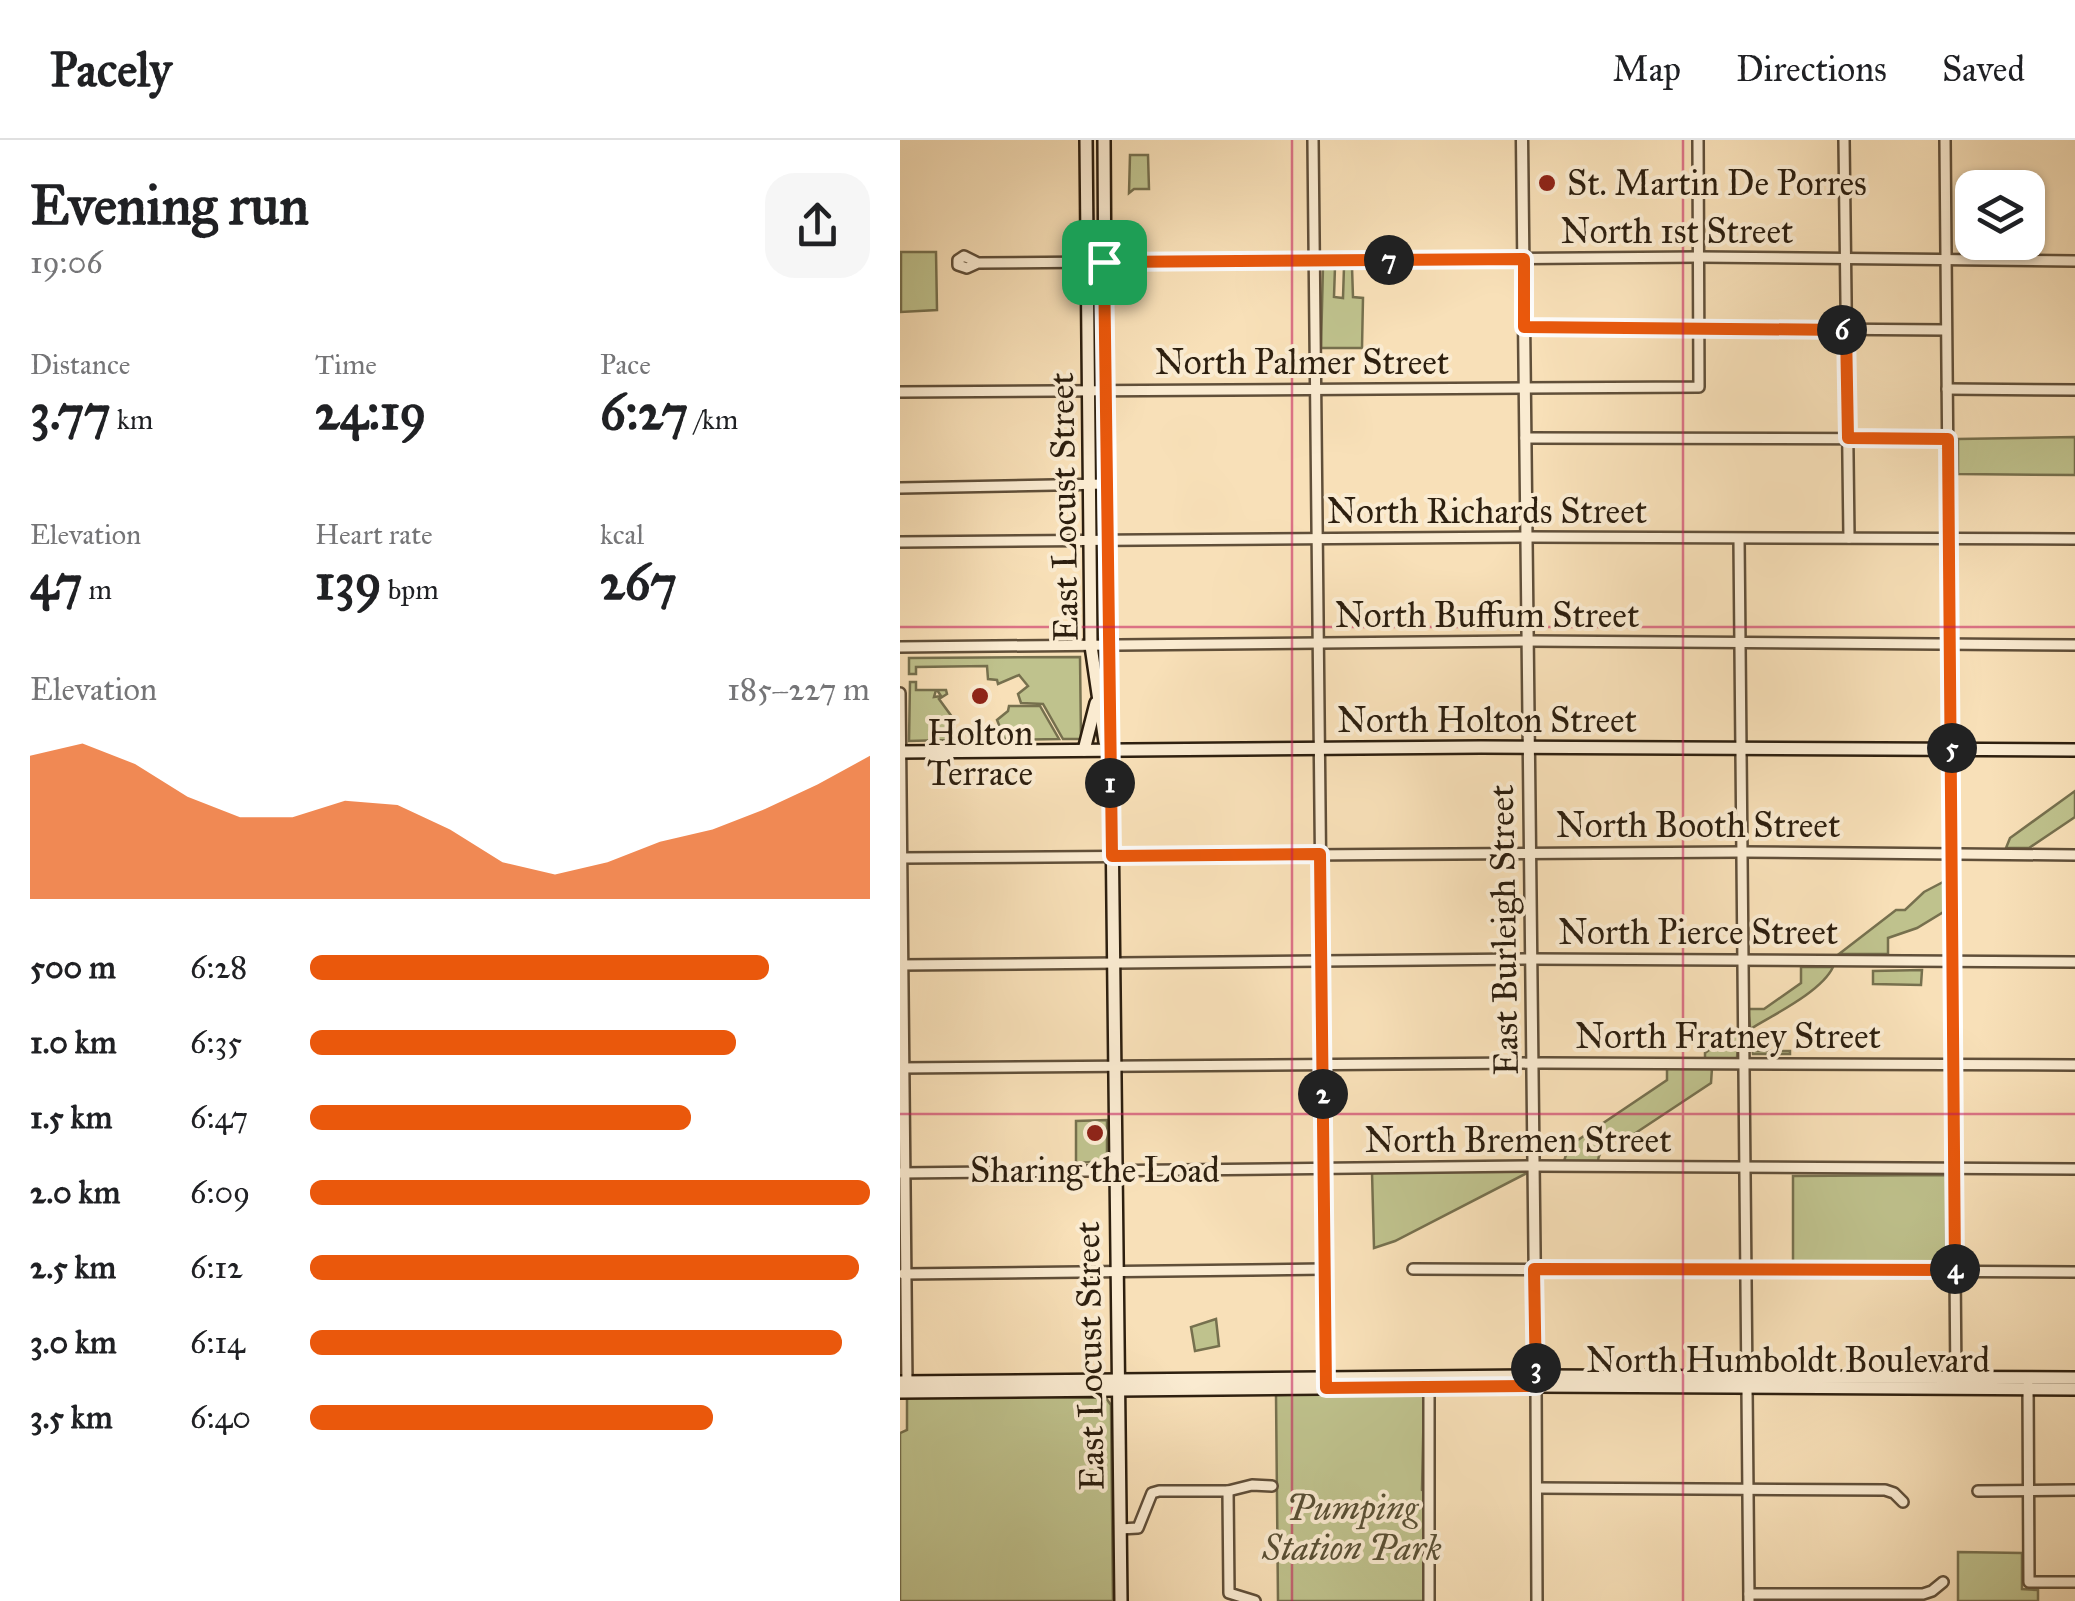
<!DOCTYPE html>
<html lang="en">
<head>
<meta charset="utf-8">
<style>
	body { margin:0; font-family:"IM FELL Great Primer",serif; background:#f6f6f6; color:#202124; height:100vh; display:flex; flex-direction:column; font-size:38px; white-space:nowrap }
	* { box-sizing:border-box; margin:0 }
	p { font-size:32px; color:#757577 }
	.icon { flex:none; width:55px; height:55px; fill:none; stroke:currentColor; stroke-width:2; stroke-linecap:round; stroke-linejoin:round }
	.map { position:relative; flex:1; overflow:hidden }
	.sheet { display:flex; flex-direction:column; background:#fff; width:900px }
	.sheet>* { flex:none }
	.tools { position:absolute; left:1055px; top:30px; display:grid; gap:20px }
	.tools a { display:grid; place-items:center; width:90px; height:90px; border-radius:20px; background:#fff; box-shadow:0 2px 8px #0004; font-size:50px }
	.pin { position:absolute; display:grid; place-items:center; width:85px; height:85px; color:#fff; margin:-42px; border-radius:20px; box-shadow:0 5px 15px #0006 }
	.km { position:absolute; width:50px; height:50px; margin:-25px; border-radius:50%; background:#222; color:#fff; font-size:28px; line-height:50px; text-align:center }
	.round { display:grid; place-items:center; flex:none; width:105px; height:105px; border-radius:30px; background:#f6f6f6 }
	.head { display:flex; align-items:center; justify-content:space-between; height:170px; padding:0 30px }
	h1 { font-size:55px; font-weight:700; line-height:75px }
	.figures { display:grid; grid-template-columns:repeat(3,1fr); gap:15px; height:170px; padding:10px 30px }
	.figures div { display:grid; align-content:center }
	.figures b { font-size:50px; font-weight:700 }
	.figures small { font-size:28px; font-weight:400 }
	.figures p { font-size:28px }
	.chart { height:280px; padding:20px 30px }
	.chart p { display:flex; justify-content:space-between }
	.chart svg { width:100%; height:180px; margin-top:10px; fill:#ea580c; opacity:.7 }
	ul { padding:0 30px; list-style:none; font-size:32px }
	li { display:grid; grid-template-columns:160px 120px 1fr; align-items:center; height:75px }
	li i { height:25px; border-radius:12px; background:#ea580c }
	header { display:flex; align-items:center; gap:60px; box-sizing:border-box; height:140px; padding:0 50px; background:#fff; border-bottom:2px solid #e0e0e0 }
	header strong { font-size:48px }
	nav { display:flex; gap:55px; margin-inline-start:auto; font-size:35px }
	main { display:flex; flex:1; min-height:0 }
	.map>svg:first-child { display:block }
	.green { fill:#bfc28d; stroke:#76704e; stroke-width:2.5 }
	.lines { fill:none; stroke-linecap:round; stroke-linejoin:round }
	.minor-casing { stroke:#604f39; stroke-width:14 }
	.tertiary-casing { stroke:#604f39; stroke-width:15 }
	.secondary-casing { stroke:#2d1f0f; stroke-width:16 }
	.minor { stroke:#faebd1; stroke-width:9 }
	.tertiary { stroke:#faebd1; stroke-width:10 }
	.secondary { stroke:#faebd1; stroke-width:11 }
	.route-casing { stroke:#fff; stroke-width:20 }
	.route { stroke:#ea580c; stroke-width:12 }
	.grid { fill:none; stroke:#c2185b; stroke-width:2.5; stroke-opacity:0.55 }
	.poi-dot { fill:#8f2418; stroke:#faebd1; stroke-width:4 }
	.labels { text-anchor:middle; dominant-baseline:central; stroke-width:8; stroke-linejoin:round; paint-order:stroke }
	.poi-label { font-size:35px; fill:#2d1f0f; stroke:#faebd1 }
	.street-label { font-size:35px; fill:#2d1f0f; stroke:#faebd1 }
	.park-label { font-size:35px; font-style:italic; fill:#595035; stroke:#faebd1 }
</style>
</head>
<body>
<header>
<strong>Pacely</strong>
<nav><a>Map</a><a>Directions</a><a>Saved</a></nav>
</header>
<main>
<section class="sheet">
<div class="head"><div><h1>Evening run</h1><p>19:06</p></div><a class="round"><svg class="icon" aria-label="share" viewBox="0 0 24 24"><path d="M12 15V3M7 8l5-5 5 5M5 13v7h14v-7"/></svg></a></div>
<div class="figures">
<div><p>Distance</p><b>3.77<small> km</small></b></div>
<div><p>Time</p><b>24:19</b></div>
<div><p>Pace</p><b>6:27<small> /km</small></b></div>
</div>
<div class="figures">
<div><p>Elevation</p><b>47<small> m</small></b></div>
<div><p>Heart rate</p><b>139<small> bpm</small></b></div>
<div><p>kcal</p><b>267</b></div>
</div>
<div class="chart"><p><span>Elevation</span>185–227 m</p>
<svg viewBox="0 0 160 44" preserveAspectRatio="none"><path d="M0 44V9L10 6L20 11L30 19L40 24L50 24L60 20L70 21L80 27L90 35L100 38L110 35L120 30L130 27L140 22L150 16L160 9V44z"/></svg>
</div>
<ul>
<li><b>500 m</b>6:28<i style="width:82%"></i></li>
<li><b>1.0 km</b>6:35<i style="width:76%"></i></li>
<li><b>1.5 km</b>6:47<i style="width:68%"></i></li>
<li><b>2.0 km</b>6:09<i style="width:100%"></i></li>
<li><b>2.5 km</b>6:12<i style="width:98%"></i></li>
<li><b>3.0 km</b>6:14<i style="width:95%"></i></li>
<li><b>3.5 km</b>6:40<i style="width:72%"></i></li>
</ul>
</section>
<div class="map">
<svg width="1175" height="1461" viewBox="0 0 1175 1461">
	<rect width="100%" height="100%" fill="#f8e0b8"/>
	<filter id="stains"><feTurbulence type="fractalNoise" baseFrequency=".002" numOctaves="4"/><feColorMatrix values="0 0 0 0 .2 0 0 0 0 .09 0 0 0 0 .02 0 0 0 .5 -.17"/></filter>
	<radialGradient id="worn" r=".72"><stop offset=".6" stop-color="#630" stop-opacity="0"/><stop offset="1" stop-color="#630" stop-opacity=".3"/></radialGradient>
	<g class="green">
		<polygon points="230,15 248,15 249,49 234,49 229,53"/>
		<polygon points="1,112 36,112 37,170 1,172"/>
		<polygon points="423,126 435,127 434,157 443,158 444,127 452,127 453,157 463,158 462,208 421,208"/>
		<polygon points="1175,297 1175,335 1058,334 1058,299"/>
		<polygon points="180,517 181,599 163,599 143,564 121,563 118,554 128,546 119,535 98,544 97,540 88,539 87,526 16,527 16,534 9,534 9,518"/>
		<polygon points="10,542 16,542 16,550 36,550 34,557 41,556 37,550 46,550 47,554 39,559 55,581 46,600 9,601"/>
		<polygon points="109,566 140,566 159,599 105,600 97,580 108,571"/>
		<polygon points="1175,651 1175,677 1129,708 1106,708 1110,698"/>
		<polygon points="1045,741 1045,771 1017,788 988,798 988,814 939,814 996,770 1005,770 1024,752"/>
		<path d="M901,827h32c-11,24 -58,47 -81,61l2,23h36v3h-37l-5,-45h16l37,-26z"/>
		<polygon points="1022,830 1021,845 973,844 973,831"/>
		<polygon points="839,888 837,918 805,919 805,913"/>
		<path d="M767,928h45l-1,15 -83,55 -8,-1c-10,6 -21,11 -22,24h-34l5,-15 98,-66z"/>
		<polygon points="207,980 207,1021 176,1023 176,981"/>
		<polygon points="623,1031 627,1033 495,1101 474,1108 472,1032"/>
		<polygon points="1046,1035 1046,1121 893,1122 893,1036"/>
		<polygon points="316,1179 319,1206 295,1211 291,1187"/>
		<polygon points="519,1252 524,1258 522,1350 524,1351 525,1461 378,1461 376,1255"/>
		<polygon points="7,1254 206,1258 211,1265 213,1461 0,1461 0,1293 7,1290"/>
		<polygon points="1058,1412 1122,1413 1122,1449 1138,1450 1138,1461 1058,1461"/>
	</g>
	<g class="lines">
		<g class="minor-casing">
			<g id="minor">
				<polyline points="413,0 426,1242"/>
				<polyline points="944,0 949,398"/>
				<polyline points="1045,0 1056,1242"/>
				<polyline points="78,123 64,116 58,120 58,125 67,128 78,123 799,117 1175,121"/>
				<polyline points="624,187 1046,190"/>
				<polyline points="1047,249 1175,250"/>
				<polyline points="0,252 799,247 798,0"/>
				<polyline points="625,298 1048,299"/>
				<polyline points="0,348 206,344"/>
				<polyline points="839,399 849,1461"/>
				<polyline points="0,402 627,397 1175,399"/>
				<polyline points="0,507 628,501 1175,505"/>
				<polyline points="0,553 7,1245"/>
				<polyline points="0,718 841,712 1175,715"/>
				<polyline points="0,825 632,819 1175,822"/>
				<polyline points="0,928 642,923 1175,925"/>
				<polyline points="0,1033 634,1026 1175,1029"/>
				<polyline points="513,1129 1175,1132"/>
				<polyline points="3,1134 425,1129"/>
				<polyline points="1128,1245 1129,1442 1175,1442"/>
				<polyline points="636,1246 637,1461"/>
				<polyline points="637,1348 985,1350 994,1353 1003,1362"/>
				<polyline points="328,1351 329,1453 355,1461"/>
				<polyline points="1078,1351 1175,1350"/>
				<polyline points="220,1389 238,1388 252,1353 259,1351 328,1351 352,1345 372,1346"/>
				<polyline points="849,1454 1023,1454 1032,1451 1043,1442"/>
				<polyline points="529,1461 529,1245"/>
			</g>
		</g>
		<g class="tertiary-casing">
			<polyline id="tertiary" points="622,0 636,1244"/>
		</g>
		<g class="secondary-casing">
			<g id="secondary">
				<polyline points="186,0 191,506 205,602"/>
				<polyline points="204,0 207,506 211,591 221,1461"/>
				<polyline points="184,610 196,563"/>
				<polyline points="0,612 581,607 1175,610"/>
				<polyline points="0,1242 636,1236 1175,1238"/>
				<polyline points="0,1252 636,1246 1175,1249"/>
			</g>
		</g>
		<use href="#minor" class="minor"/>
		<use href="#tertiary" class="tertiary"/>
		<use href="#secondary" class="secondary"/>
	</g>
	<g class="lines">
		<g class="route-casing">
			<polygon id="route" points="624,119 624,187 946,190 948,298 1048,299 1055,1130 634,1129 636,1246 426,1248 420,714 212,716 204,122"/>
		</g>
		<use href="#route" class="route"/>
	</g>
	<path class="grid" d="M392,0v1461M783,0v1461M0,487h1175M0,974h1175"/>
	<g class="poi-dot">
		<circle cx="647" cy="43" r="10"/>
		<circle cx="80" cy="556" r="10"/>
		<circle cx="195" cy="993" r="10"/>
	</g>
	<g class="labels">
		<g class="poi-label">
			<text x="667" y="43" text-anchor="start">St. Martin De Porres</text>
			<text x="80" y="593">Holton<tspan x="80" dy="40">Terrace</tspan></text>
			<text x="195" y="1030">Sharing the Load</text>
		</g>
		<g class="street-label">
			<text x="777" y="91">North 1st Street</text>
			<text x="402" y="222">North Palmer Street</text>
			<text transform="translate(164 367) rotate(-91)">East Locust Street</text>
			<text x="587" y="371">North Richards Street</text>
			<text x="587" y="475">North Buffum Street</text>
			<text x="587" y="580">North Holton Street</text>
			<text x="798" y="685">North Booth Street</text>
			<text transform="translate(604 790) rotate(-91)">East Burleigh Street</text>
			<text x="798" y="792">North Pierce Street</text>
			<text x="828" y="896">North Fratney Street</text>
			<text x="618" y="1000">North Bremen Street</text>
			<text transform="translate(190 1216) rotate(-91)">East Locust Street</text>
			<text x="888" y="1220">North Humboldt Boulevard</text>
		</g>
		<g class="park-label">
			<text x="452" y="1368">Pumping<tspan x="452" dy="40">Station Park</tspan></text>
		</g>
	</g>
	<rect width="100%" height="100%" filter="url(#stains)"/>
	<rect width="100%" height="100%" fill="url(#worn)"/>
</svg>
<div class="tools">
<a><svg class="icon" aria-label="layers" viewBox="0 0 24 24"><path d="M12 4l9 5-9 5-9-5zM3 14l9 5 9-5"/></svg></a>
</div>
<div class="pin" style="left:204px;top:122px;background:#1e9e55"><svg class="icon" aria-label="arrive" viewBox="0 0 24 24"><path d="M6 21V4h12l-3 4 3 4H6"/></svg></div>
<b class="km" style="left:210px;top:643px">1</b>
<b class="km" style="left:423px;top:954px">2</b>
<b class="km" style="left:636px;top:1228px">3</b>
<b class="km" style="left:1055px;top:1129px">4</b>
<b class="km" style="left:1052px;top:608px">5</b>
<b class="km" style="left:942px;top:190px">6</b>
<b class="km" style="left:489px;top:120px">7</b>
</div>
</main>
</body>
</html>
